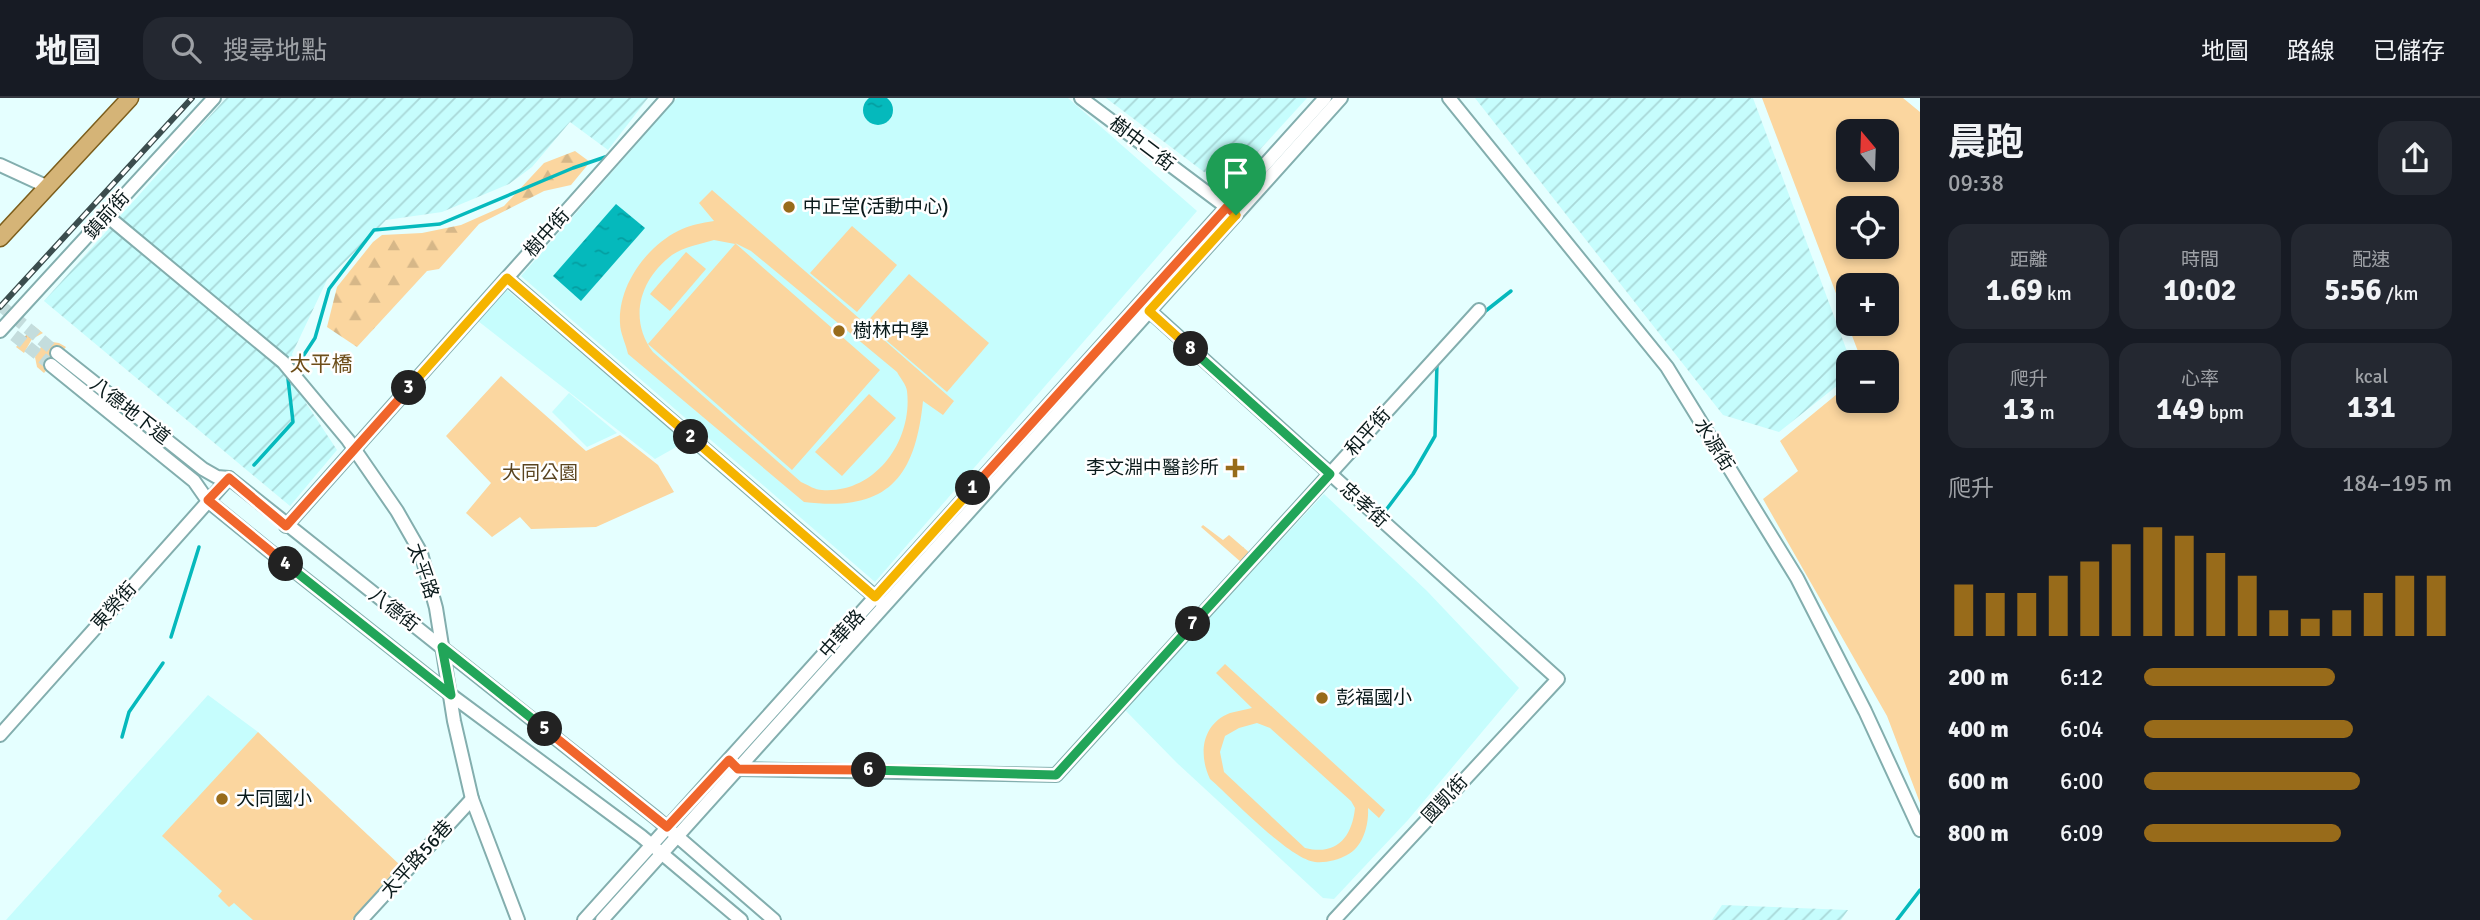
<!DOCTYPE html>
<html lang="zh-TW">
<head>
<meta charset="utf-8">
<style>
	body { margin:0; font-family:Signika,"Noto Sans TC",sans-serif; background:#242831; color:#f1f3f6; height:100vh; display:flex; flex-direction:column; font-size:26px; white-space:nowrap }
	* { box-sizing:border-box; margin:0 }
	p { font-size:23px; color:#9ea1a6 }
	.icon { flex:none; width:38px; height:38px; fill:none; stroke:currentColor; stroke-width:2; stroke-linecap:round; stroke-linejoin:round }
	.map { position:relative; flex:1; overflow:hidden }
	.sheet { display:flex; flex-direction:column; background:#171b24; width:560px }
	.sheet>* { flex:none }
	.needle { width:46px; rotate:341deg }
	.controls { position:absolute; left:1836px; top:21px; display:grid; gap:14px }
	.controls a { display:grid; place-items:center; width:63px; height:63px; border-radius:14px; background:#171b24; box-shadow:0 4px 10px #0003; font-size:35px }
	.pin { position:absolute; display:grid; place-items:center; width:60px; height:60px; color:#fff; margin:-72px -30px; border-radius:50% 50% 50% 0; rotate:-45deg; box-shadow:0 0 7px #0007 }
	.pin .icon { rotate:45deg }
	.km { position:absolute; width:35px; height:35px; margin:-18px; border-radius:50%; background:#222; color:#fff; font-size:19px; line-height:35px; text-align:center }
	.round { display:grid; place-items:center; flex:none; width:74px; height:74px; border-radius:21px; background:#242831 }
	.overview { display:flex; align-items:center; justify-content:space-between; height:119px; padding:0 28px }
	h1 { font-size:38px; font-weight:700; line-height:52px }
	.stats { display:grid; grid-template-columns:repeat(3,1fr); gap:10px; height:119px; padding:7px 28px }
	.stats div { display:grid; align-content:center; border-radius:18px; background:#242831; text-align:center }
	.stats b { font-size:30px; font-weight:700 }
	.stats small { font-size:19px; font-weight:400 }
	.stats p { font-size:19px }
	.chart { height:196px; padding:14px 28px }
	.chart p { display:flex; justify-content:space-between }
	.chart svg { width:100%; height:126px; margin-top:7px; stroke:#986b1a; stroke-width:6 }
	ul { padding:0 28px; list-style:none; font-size:23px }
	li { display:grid; grid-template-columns:112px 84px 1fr; align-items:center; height:52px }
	li i { height:18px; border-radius:9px; background:#986b1a }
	header { display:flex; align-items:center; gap:42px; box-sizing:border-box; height:98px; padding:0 35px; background:#171b24; border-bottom:2px solid #363941 }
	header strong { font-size:33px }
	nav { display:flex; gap:38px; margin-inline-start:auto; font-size:24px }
	.search { width:490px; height:63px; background:#242831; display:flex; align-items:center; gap:18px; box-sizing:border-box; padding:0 24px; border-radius:21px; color:#9ea1a6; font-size:26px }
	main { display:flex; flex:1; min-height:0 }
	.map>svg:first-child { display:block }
	.built { fill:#c6fdfd }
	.industrial { fill:url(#industrial-furrows) }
	.grass { fill:url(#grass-tufts) }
	.forest { fill:url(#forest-firs) }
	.green { fill:#fbd69f; fill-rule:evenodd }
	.water { fill:url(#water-ripples) }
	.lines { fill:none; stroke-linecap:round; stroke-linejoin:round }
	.stream { stroke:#05b9bc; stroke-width:3.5 }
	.minor-tunnel { stroke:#c4dddd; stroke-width:12; stroke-dasharray:12 6; stroke-linecap:butt }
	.minor-casing { stroke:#83aeae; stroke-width:16 }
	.major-casing { stroke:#7c5e1c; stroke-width:19 }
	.minor { stroke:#fff; stroke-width:12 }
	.major { stroke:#d5b477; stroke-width:16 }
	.rail-casing { stroke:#3b4d4e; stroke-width:6 }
	.rail { stroke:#fff; stroke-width:3.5; stroke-dasharray:10; stroke-linecap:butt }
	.split-1-casing { stroke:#fff; stroke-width:14 }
	.split-2-casing { stroke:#fff; stroke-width:14 }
	.split-3-casing { stroke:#fff; stroke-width:14 }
	.split-4-casing { stroke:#fff; stroke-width:14 }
	.split-5-casing { stroke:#fff; stroke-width:14 }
	.split-6-casing { stroke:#fff; stroke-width:14 }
	.split-7-casing { stroke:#fff; stroke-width:14 }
	.split-8-casing { stroke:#fff; stroke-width:14 }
	.split-9-casing { stroke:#fff; stroke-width:14 }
	.split-1 { stroke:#f0652b; stroke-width:9 }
	.split-2 { stroke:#f5b400; stroke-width:9 }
	.split-3 { stroke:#f5b400; stroke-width:9 }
	.split-4 { stroke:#f0652b; stroke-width:9 }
	.split-5 { stroke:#22a559; stroke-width:9 }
	.split-6 { stroke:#f0652b; stroke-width:9 }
	.split-7 { stroke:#22a559; stroke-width:9 }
	.split-8 { stroke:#22a559; stroke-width:9 }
	.split-9 { stroke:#f5b400; stroke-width:9 }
	.poi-dot { fill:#986b1a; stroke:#fff; stroke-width:2.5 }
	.labels { text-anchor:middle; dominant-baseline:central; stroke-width:5; stroke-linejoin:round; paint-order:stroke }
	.street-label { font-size:19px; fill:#0a1a1b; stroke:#fff }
	.poi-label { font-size:19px; fill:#0a1a1b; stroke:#fff; text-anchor:start }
	.park-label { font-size:19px; fill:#5a4420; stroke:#fff }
	.neighbourhood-label { font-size:21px; fill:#6d4e19; stroke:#fff }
</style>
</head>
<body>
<header>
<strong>地圖</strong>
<div class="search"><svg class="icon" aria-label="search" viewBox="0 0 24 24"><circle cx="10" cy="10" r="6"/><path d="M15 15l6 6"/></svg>搜尋地點</div>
<nav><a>地圖</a><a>路線</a><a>已儲存</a></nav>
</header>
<main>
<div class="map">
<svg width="1920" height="822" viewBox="0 0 1920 822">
	<defs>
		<pattern id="industrial-furrows" width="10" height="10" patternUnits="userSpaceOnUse" patternTransform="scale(1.75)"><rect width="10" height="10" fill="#c6fdfd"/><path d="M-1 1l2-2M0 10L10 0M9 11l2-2" fill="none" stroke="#a9d8d8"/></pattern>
		<pattern id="grass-tufts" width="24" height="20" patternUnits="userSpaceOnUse" patternTransform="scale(1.75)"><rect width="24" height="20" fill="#fbd69f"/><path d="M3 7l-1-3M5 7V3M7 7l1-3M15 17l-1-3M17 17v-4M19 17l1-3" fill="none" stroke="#d6b788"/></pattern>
		<pattern id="forest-firs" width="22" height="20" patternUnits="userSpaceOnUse" patternTransform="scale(1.75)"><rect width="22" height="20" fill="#fbd69f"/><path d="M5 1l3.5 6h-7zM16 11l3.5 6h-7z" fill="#d6b788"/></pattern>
		<pattern id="water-ripples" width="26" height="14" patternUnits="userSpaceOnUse" patternTransform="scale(1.75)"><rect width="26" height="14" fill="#05b9bc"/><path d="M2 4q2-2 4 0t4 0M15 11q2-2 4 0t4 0" fill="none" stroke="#059ea1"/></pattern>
	</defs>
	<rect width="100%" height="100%" fill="#e5ffff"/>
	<g class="built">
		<polygon points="677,0 1068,0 1197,113 875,484 521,178"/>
		<polygon points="506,191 685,344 655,361 478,223"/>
		<polygon points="569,295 617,335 587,349 552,314"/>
		<polygon points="1324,396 1427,493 1519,590 1408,722 1334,801 1323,800 1177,665 1124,611"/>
		<polygon points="208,597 258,634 352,822 6,822"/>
	</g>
	<g class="industrial">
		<polygon points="226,0 648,0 608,52 570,24 532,69 509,86 442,114 386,122 327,182 292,256 306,305 337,352 290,408 44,203"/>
		<polygon points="1106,0 1307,0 1234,80 1204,74"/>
		<polygon points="1475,0 1753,0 1851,264 1848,264 1848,279 1779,334 1723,317"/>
		<polygon points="1722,807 1848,812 1841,822 1712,822"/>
	</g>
	<g class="grass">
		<polygon points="34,228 43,235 32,241 24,255 16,249"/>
		<polygon points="1203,427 1223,442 1229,437 1251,456 1242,465 1201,429"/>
	</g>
	<polygon class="forest" points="575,53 590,64 571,87 544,93 479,126 439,171 427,173 357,249 327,229 337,189 373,144 382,137 422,135 461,127 504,108 544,65"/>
	<g class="green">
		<path d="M1762,0h141l17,14v691l-33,-87 -124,-217 35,-28 -18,-30 68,-56v16h38v-39h-24zM1848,33h38v39h-38zM1848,110h38v39h-38zM1848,187h38v39h-38z"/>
		<path d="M712,92l242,211 -11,14 -20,-14c-8,79 -37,111 -119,101l-176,-148c-2,-10 -8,-21 -8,-31 -2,-37 26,-76 58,-92 11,-6 24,-8 36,-10l-15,-18zM714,142l21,4 -87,100 144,126 88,-100 -145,-127 16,8 146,121c3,6 9,12 10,19 6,50 -32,103 -85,99 -7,0 -14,-5 -21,-8l-148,-130c-25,-33 -13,-73 19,-97 12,-8 28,-11 42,-15z"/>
		<polygon points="852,128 897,167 857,214 810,175"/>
		<polygon points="686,154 706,171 670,213 650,196"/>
		<polygon points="909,176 989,245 947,294 866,225"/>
		<polygon points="52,244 59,245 66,249 44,275 37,269 35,259 41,249"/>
		<polygon points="501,278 586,353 620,337 658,367 674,394 596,429 531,431 520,419 492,439 466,415 491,385 446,338"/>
		<polygon points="869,296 896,320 842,378 815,354"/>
		<path d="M1225,566l160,146 -6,8 -11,-10c1,17 -5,39 -21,47 -9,5 -21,8 -32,7 -26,-3 -83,-64 -105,-83 -12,-25 -8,-55 20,-66 7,-2 15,-3 22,-5l-36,-35zM1257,625l13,5 81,73 4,7c-3,29 -18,48 -50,40l-81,-76 -4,-20 5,-16 14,-8z"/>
		<polygon points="258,634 400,767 352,822 253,822 234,805 229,809 218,798 222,793 162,738"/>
	</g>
	<g class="water">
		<circle cx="878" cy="12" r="15"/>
		<polygon points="616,106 645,130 581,203 553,178"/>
	</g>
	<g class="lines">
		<g class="stream">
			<polyline points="1483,215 1511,193"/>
			<polyline points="254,367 293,324 288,281 315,240 329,191 374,132 440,126 573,70 611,57"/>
			<polyline points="1386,412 1413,376 1435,338 1437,265"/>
			<polyline points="171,539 199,449"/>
			<polyline points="122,639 129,614 163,565"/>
			<polyline points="1897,822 1920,792"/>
		</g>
		<g class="minor-tunnel">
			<polyline points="0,207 57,255"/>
			<polyline points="0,226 51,267"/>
		</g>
		<g class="minor-casing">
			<g id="minor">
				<polyline points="1081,0 1233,114"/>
				<polyline points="1449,0 1667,269 1797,480 1865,613 1920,732"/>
				<polyline points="0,67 48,89"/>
				<polyline points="106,117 283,264 348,342 397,413 421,455 436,510 454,623 472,701 518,822"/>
				<polyline points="507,180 880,503"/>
				<polyline points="1143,207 1558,581 1334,822"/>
				<polyline points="0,233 214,0"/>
				<polyline points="57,255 203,371 217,379 229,380 656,720 774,822"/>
				<polyline points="51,267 194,383 208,403 267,451 451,597 641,738 741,822"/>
				<polyline points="286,428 667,0"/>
				<polyline points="0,637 229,380"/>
				<polyline points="734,667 738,671 1056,677 1479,212"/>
				<polyline points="361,822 472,701"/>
				<polyline points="584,822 1325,0"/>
				<polyline points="602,822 1341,0"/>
			</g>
		</g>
		<g class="major-casing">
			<polyline id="major" points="0,140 130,0"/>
		</g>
		<use href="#minor" class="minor"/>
		<use href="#major" class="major"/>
		<g class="rail-casing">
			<polyline id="rail" points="0,209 192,0"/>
		</g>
		<use href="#rail" class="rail"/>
	</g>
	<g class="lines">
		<g class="split-1-casing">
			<polyline id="split-1" points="973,390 1227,109 1236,117"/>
		</g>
		<g class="split-2-casing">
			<polyline id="split-2" points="691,339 875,499 973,390"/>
		</g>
		<g class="split-3-casing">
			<polyline id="split-3" points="409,290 507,180 691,339"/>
		</g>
		<g class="split-4-casing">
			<polyline id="split-4" points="286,466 208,402 229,380 286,428 409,290"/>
		</g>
		<g class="split-5-casing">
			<polyline id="split-5" points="286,466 451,597 442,549 545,631"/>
		</g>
		<g class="split-6-casing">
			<polyline id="split-6" points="545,631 667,729 729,662 738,671 869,672"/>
		</g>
		<g class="split-7-casing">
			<polyline id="split-7" points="869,672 1056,677 1193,526"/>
		</g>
		<g class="split-8-casing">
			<polyline id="split-8" points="1191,251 1330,376 1193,526"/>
		</g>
		<g class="split-9-casing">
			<polyline id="split-9" points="1191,251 1149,213 1236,117"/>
		</g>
		<use href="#split-1" class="split-1"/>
		<use href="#split-2" class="split-2"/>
		<use href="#split-3" class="split-3"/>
		<use href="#split-4" class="split-4"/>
		<use href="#split-5" class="split-5"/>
		<use href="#split-6" class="split-6"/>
		<use href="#split-7" class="split-7"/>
		<use href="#split-8" class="split-8"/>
		<use href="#split-9" class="split-9"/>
	</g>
	<g class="poi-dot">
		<circle cx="789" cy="109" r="7"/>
		<circle cx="839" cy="233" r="7"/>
		<path d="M1231.5 359.5h7v7h7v7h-7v7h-7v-7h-7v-7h7z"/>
		<circle cx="1322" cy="600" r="7"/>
		<circle cx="222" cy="701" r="7"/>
	</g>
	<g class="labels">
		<g class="street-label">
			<text transform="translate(1142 46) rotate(37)">樹中二街</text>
			<text transform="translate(107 117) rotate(-48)">鎮前街</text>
			<text transform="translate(547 135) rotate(-48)">樹中街</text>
			<text transform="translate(130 313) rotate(38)">八德地下道</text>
			<text transform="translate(1368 334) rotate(-48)">和平街</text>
			<text transform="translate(1714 347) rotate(58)">水源街</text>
			<text transform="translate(1364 407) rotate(42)">忠孝街</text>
			<text transform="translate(423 473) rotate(71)">太平路</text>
			<text transform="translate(114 508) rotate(-48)">東榮街</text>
			<text transform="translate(394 512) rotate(38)">八德街</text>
			<text transform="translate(842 536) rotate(-48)">中華路</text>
			<text transform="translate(1445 701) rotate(-47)">國凱街</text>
			<text transform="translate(417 761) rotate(-48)">太平路56巷</text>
		</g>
		<g class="poi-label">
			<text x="803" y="109">中正堂(活動中心)</text>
			<text x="853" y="233">樹林中學</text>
			<text x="1219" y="370" text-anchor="end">李文淵中醫診所</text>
			<text x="1336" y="600">彭福國小</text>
			<text x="236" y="701">大同國小</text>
		</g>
		<g class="park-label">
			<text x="540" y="375">大同公園</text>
		</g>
		<g class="neighbourhood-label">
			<text x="321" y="266">太平橋</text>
		</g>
	</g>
</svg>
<div class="controls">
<a><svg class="needle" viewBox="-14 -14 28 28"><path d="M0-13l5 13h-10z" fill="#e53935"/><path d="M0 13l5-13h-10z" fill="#9ea1a6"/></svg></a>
<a><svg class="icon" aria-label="locate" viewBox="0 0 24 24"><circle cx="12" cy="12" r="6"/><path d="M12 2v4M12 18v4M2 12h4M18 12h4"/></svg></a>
<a>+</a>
<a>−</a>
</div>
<div class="pin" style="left:1236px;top:117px;background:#1e9e55"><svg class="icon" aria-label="arrive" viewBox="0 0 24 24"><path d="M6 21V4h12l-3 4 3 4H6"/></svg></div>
<b class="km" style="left:973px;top:390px">1</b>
<b class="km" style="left:691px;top:339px">2</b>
<b class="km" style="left:409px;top:290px">3</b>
<b class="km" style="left:286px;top:466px">4</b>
<b class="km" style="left:545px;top:631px">5</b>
<b class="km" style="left:869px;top:672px">6</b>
<b class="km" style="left:1193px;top:526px">7</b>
<b class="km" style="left:1191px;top:251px">8</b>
</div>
<section class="sheet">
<div class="overview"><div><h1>晨跑</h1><p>09:38</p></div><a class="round"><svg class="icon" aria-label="share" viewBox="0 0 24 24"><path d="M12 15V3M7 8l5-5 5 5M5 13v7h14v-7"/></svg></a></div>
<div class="stats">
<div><p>距離</p><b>1.69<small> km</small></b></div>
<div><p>時間</p><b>10:02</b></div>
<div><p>配速</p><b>5:56<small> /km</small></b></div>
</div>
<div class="stats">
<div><p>爬升</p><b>13<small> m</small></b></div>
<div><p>心率</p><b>149<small> bpm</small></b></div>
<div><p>kcal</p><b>131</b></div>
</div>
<div class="chart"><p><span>爬升</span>184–195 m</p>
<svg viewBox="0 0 160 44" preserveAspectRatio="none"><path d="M5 44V26M15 44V29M25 44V29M35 44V23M45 44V18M55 44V12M65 44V6M75 44V9M85 44V15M95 44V23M105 44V35M115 44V38M125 44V35M135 44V29M145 44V23M155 44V23"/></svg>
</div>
<ul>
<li><b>200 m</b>6:12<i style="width:62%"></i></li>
<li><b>400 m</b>6:04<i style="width:68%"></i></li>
<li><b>600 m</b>6:00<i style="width:70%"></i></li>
<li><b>800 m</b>6:09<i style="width:64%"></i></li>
</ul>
</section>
</main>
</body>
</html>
